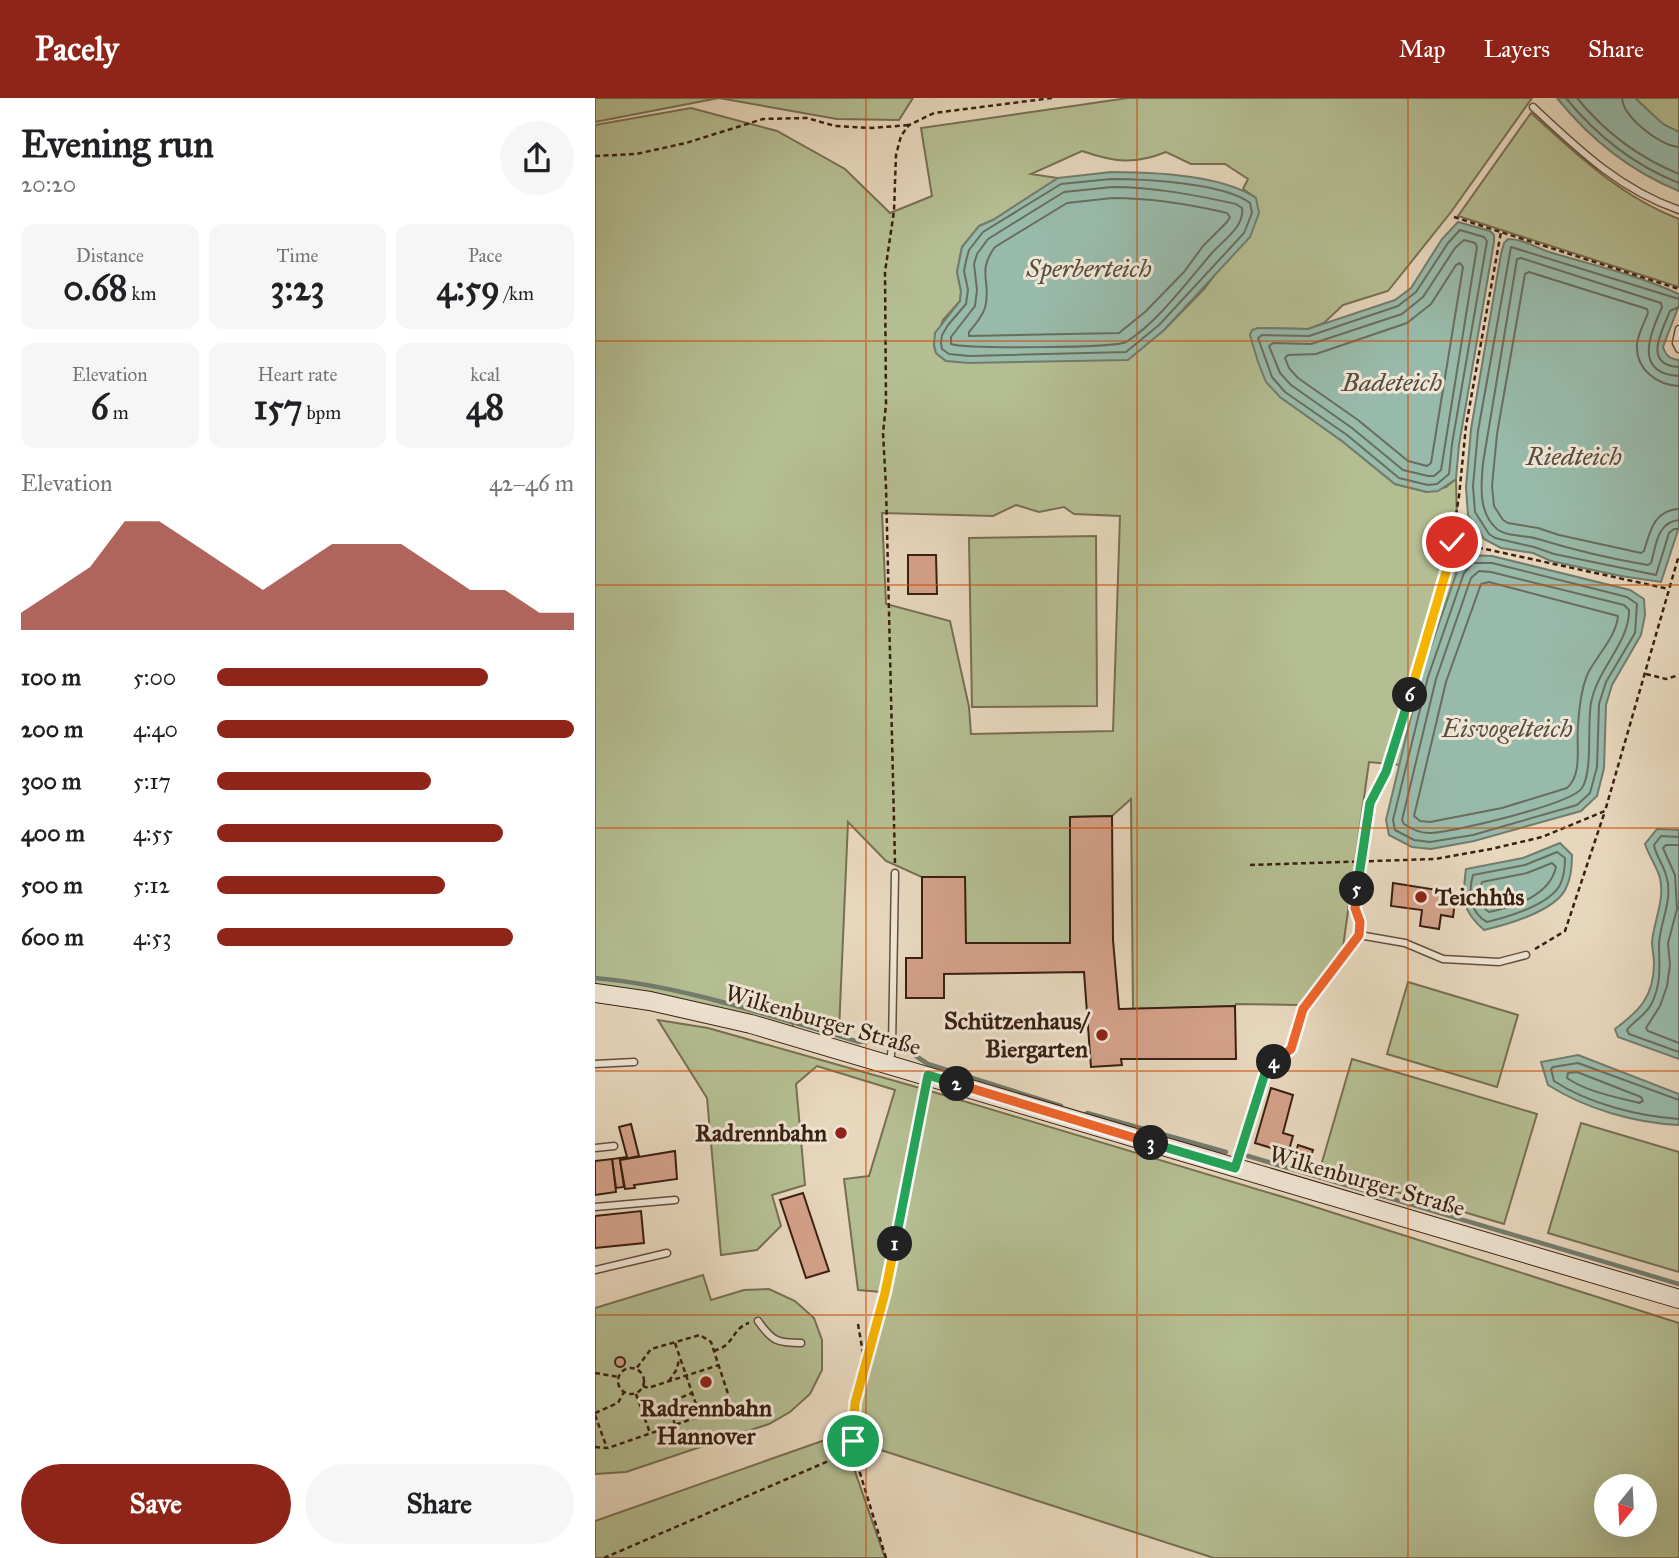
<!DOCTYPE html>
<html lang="en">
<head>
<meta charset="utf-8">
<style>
	body { margin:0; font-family:"IM FELL Great Primer",serif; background:#f6f6f6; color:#202124; height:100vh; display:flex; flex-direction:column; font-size:26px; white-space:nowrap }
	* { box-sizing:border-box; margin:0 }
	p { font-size:23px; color:#757577 }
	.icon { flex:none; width:38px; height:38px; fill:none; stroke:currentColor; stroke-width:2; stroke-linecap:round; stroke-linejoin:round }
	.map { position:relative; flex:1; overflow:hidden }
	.side { display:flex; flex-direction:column; background:#fff; width:595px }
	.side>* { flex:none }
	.needle { width:46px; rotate:198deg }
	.controls { position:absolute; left:999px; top:1376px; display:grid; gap:14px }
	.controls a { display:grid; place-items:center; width:63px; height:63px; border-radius:50%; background:#fff; box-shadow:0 7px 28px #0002; font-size:35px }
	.pin { position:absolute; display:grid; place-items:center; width:60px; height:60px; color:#fff; margin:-30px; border:4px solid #fff; border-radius:50%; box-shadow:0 2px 7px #0007 }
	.km { position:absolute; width:35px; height:35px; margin:-18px; border-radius:50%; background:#222; color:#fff; font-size:19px; line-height:35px; text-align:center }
	.round { display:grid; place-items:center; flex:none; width:74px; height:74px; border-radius:37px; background:#f6f6f6 }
	.head { display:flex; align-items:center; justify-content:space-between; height:119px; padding:0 21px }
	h1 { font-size:38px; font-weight:700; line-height:52px }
	.metrics { display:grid; grid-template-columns:repeat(3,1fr); gap:10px; height:119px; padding:7px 21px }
	.metrics div { display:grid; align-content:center; border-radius:14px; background:#f6f6f6; text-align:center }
	.metrics b { font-size:35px; font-weight:700 }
	.metrics small { font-size:19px; font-weight:400 }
	.metrics p { font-size:19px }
	.chart { height:196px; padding:14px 21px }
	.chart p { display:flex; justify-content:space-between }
	.chart svg { width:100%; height:126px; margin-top:7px; fill:#8f2418; opacity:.7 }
	.primary-button { display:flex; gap:14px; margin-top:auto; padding:14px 21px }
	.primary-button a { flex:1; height:80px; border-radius:42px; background:#8f2418; color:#fff; font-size:28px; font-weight:700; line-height:80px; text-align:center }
	.primary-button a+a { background:#f6f6f6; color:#202124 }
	ul { padding:0 21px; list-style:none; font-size:23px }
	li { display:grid; grid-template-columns:112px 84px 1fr; align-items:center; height:52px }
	li i { height:18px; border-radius:9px; background:#8f2418 }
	header { display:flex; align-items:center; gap:42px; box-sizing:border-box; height:98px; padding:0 35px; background:#8f2418; color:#fff }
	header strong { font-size:33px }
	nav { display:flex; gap:38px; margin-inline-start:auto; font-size:24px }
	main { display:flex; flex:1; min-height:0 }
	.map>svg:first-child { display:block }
	.green { fill:#b4be92; stroke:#776f52; stroke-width:2; fill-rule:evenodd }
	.water { fill:#98baaa; stroke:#727c6d; stroke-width:2 }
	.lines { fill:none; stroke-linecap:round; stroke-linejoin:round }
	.shore { stroke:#696d5e; stroke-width:2 }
	.stream { stroke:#727c6d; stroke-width:4.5 }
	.building { fill:#d4a189; stroke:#3a2011; stroke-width:2 }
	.lane-casing { stroke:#654e3c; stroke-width:9 }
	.secondary-casing { stroke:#3a2011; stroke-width:20 }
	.path { stroke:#3a2011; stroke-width:2.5; stroke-dasharray:5 3.5; stroke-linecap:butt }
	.lane { stroke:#efe5d4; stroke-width:6 }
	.secondary { stroke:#efe5d4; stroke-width:18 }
	.split-1-casing { stroke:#fff; stroke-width:14 }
	.split-2-casing { stroke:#fff; stroke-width:14 }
	.split-3-casing { stroke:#fff; stroke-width:14 }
	.split-4-casing { stroke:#fff; stroke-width:14 }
	.split-5-casing { stroke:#fff; stroke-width:14 }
	.split-6-casing { stroke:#fff; stroke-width:14 }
	.split-7-casing { stroke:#fff; stroke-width:14 }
	.split-1 { stroke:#f5b400; stroke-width:9 }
	.split-2 { stroke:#22a559; stroke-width:9 }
	.split-3 { stroke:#f0652b; stroke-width:9 }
	.split-4 { stroke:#22a559; stroke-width:9 }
	.split-5 { stroke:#f0652b; stroke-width:9 }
	.split-6 { stroke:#22a559; stroke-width:9 }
	.split-7 { stroke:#f5b400; stroke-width:9 }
	.grid { fill:none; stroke:#ce500d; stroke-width:2; stroke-opacity:0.55 }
	.poi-dot { fill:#8f2418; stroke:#efe5d4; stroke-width:2.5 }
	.labels { text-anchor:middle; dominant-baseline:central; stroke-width:6; stroke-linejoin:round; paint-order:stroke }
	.poi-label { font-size:24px; font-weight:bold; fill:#3a2011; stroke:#efe5d4; text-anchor:end }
	.street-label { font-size:24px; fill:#3a2011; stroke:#efe5d4 }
	.water-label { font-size:26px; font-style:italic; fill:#564e3f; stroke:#efe5d4 }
</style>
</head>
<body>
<header>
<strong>Pacely</strong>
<nav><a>Map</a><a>Layers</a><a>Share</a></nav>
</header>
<main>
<section class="side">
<div class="head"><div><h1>Evening run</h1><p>20:20</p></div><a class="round"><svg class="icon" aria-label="share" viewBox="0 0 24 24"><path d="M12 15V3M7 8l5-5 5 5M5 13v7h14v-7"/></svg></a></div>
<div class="metrics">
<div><p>Distance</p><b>0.68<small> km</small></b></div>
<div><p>Time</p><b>3:23</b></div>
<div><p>Pace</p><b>4:59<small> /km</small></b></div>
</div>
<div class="metrics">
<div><p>Elevation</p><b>6<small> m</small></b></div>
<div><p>Heart rate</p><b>157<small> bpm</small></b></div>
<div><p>kcal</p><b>48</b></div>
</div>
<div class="chart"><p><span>Elevation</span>42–46 m</p>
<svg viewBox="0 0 160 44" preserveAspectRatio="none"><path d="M0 44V38L10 30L20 22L30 6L40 6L50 14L60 22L70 30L80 22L90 14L100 14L110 14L120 22L130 30L140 30L150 38L160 38V44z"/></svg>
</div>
<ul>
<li><b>100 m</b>5:00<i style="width:76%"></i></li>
<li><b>200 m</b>4:40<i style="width:100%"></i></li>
<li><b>300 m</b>5:17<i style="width:60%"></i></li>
<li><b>400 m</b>4:55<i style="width:80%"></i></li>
<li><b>500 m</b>5:12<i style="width:64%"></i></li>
<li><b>600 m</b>4:53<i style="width:83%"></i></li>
</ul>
<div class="primary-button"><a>Save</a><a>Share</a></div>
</section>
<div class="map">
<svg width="1084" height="1460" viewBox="0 0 1084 1460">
	<rect width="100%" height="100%" fill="#e7d7bd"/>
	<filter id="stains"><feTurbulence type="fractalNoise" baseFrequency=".00286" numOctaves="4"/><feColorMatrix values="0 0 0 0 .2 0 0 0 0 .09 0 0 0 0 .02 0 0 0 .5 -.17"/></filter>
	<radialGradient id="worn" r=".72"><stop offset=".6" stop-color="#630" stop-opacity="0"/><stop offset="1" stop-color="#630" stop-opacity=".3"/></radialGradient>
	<g class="green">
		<polygon points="0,0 318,0 304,22 242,21 124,0 0,24"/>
		<path d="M533,0h404l-81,114 -63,79 -45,14 -19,18 -16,6 -50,-1 22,69 62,44 53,43 32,8 19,-5 10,-8 2,90 -37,106 -21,90 -31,-3 -26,185 -44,58 -63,-1 -1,2 -102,3 -2,-210 -19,17 -42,1v126h-104l-44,-66 -36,-16 -38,-39 -9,209 -45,-10 -4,15 -195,-43v-868l96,-17 86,23 68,38 45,44 42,-17 -11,-68zM487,53c32,11 52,14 84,1l25,12h34l23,15 -5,10 13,9 -33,66 -19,25 -40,41 -36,29 -182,2 -10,-8 -2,-8 9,-25 17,-19 1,-10 -4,-19 5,-25 17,-21 14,-6 65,-42 -27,-4zM421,407l23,7 25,-5 10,7 46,2 -7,215 -142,3 -2,-27 -19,-86 -64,-17 -4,-91 111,3z"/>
		<polygon points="1040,0 1084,0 1084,34 1068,27"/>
		<path d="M936,15c45,41 90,84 148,106v68l-221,-71z"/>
		<polygon points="501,438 502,608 377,609 374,440"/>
		<polygon points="813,884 923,917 902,989 792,956"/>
		<path d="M63,922l50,8 212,60 373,112 386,123v235h-465l-361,-117c1,-50 21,-99 32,-148 8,-35 13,-71 20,-107l-24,106 -23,-2 -14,-111 25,-3 26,-86 -78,-24 -21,18 9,101 -33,10 9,31 -24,24 -36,5 -14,-157zM1012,1388h38v38h-38z"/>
		<polygon points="757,961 942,1016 909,1126 725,1071"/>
		<polygon points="986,1025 1084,1054 1084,1174 953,1135"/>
		<polygon points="108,1177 116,1202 149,1192 174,1191 200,1203 219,1220 227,1242 227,1272 215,1296 195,1314 174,1326 31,1374 0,1376 0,1210"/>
		<polygon points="247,1336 290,1460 0,1460 0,1423"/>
	</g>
	<g class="water">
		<path d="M962,0h78l28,26 16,8v59c-49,-20 -89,-52 -122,-93z"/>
		<path d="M516,74c42,0 111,3 145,26l3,15 -9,24 -86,93 -36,30 -159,3 -23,-2 -10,-8 -2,-8 1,-12 25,-32 1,-10 -4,-19 5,-25 17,-21 14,-6 65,-42z"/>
		<polygon points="863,124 895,133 899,137 899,144 864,347 861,381 843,393 832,394 800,386 747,343 685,299 671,284 663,264 655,237 657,232 663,230 713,231 800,202 816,190 847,141"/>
		<path d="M913,141c15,0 27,8 41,13 43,13 89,23 130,42v11l-16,42c3,9 7,12 16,13v167l-18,55 -40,-6 -70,-15 -18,-8 -32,-5 -17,-9 -16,-24 -2,-28 5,-58 30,-175 3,-11z"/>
		<polygon points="876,457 897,458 1035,492 1049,501 1050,517 1046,537 1017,587 1011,607 1009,670 1002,698 986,713 879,743 836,751 817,749 794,737 791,722 826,577 863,471"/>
		<path d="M1062,731l22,1v229l-61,-22 -3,-8c24,-18 39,-32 39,-66 0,-7 -2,-14 -2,-21 2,-22 13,-41 8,-64 -2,-9 -11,-22 -15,-34z"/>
		<path d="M965,745l12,12c0,12 -1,23 -6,33 -10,23 -60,37 -82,42 -23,-20 -22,-32 -18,-61l57,-11z"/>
		<path d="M983,957l101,39v31c-44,-2 -93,-16 -131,-40l-7,-23z"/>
	</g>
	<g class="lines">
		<g class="shore">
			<path d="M971,0c30,37 68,67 113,85"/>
			<path d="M982,0c27,33 63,60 102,76"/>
			<path d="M1027,0c1,19 38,48 57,49"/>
			<path d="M516,81c34,0 113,4 139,24l2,10 -8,20 -85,92 -33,27 -157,4 -20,-2 -7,-5 -1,-6 1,-8 6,-10 18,-21 2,-14 -4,-19 2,-10 3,-11 14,-18 78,-48z"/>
			<path d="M517,89c42,0 83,8 124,17l6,4c3,19 -20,33 -31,46 -23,27 -55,70 -85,88 -11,6 -160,7 -175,2v-7l24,-31 2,-16 -3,-26 3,-10 11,-15 76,-47z"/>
			<path d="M517,100c39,0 77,6 115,15l3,4 -3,5 -24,24 -19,26 -39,40 -26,21 -150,3v-4c6,-7 13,-15 16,-24 7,-26 -9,-36 10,-61l72,-44z"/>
			<polygon points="865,132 889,139 892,143 857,346 854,376 842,386 833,387 804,380 752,337 690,294 677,279 663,240 667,237 714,238 803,208 821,194 853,145"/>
			<polygon points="869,142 880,145 882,149 846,372 839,378 833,378 808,372 757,330 696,287 685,275 674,248 678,245 716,246 807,216 828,199 860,150"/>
			<polygon points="865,165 868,169 836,365 832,368 813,363 763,322 703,280 694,270 690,260 693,257 721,256 812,225 836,206 861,167"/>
			<polyline points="1084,201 916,149 883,333 878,388 880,414 894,436 900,440 939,449 959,456 1061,477 1074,435 1079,431 1084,431"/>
			<path d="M1084,209l-9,4c-8,20 -28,54 9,56"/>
			<path d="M1084,278c-47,-3 -28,-43 -17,-69l-1,-4 -140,-45 -4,1 -34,204c-2,22 -5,50 14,66 10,8 29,6 41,10 36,11 73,20 110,26l3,-2c5,-17 6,-41 28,-43"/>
			<path d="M1084,288c-22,-1 -44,-17 -42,-42 1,-10 7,-21 11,-31l-1,-4 -118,-37 -4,2 -28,160 -5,52 2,20 9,14 5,3 30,5 21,7 82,18 3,-2c6,-20 10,-41 35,-42"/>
			<polygon points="878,465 897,465 1032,499 1042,506 1040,535 1011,584 1004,606 1002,669 995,695 982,707 878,737 835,744 819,742 800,732 798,722 833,579 869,475"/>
			<path d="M884,473l12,1 133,33 5,5c1,32 -32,59 -38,93 -4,22 2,68 -9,85 -10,16 -131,45 -153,45 -10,0 -17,-4 -25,-9l-2,-4 34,-141 35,-101z"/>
			<path d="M894,484l129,34c-2,21 -20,38 -30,57 -7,16 -9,36 -10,53 -2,19 5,48 -11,62l-65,20 -72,14 -10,-1 -6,-5 32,-134 35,-98z"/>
			<path d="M1084,739l-18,-1 -7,9c2,11 9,19 12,30 8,24 -6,46 -7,69 0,22 3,37 -7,59 -6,12 -17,17 -25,27l2,4 50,18"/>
			<polyline points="1084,747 1071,747 1068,750 1080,777 1082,811 1073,845 1075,867 1072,888 1065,908 1051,930 1053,933 1084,945"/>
			<path d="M962,754l8,6c0,9 -1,19 -5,27 -11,20 -52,32 -73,37 -17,-9 -19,-30 -14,-47l52,-10z"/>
			<path d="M957,765l4,4c-6,28 -41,40 -67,45 -10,-6 -11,-20 -7,-30l45,-9z"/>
			<path d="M982,974l64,25 2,4 -4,2c-23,-6 -52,-11 -72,-25l1,-5z"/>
			<path d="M1084,1002l-101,-37 -25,4 -2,2 3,12c35,23 84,35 125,38"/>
		</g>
		<g class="stream">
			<path d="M0,880c90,8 177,39 264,64l23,-3"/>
			<polyline points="307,949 333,966 466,1008"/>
			<polyline points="492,1015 631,1054"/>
			<polyline points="653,1058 1084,1186"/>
		</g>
	</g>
	<g class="building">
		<polygon points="313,457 341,457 342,496 313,496"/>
		<polygon points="517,718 518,842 524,911 640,908 641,961 526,961 527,967 496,969 489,874 349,876 349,900 311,900 311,860 327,860 327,779 370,779 371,845 475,845 475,719"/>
		<polygon points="798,785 861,795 858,819 846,817 844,831 825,828 827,812 796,808"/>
		<polygon points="676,990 698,997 688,1035 698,1038 693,1055 660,1045"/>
		<polygon points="36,1026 44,1058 25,1062 29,1089 21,1090 17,1061 32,1059 24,1029"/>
		<polygon points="703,1047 718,1052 715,1061 700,1057"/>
		<polygon points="80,1053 82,1081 39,1087 40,1090 30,1091 25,1062"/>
		<polygon points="17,1061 21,1094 0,1097 0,1063"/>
		<polygon points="208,1095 234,1173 211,1180 185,1102"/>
		<polygon points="46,1113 49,1145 0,1150 0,1118"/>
		<circle cx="25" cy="1264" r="5"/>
	</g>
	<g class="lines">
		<g class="lane-casing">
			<g id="lane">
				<path d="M938,9c46,43 86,82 146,103"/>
				<polyline points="1084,231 1081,245 1084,251"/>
				<polyline points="295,964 297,949 300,775"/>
				<polyline points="0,966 39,964"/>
				<polyline points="0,1050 19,1048"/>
				<polyline points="641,1068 672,969 696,951 708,910 764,837 810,845 848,861 904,864 931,857"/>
				<polyline points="0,1109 80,1102"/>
				<polyline points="0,1172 72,1155"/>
				<path d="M163,1223c14,20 19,22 43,22"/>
			</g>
		</g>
		<g class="secondary-casing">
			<polyline id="secondary" points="0,895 55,903 156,926 1084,1201"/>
		</g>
		<g class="path">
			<polyline points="0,58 41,56 91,45 168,21 212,20 240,28 277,30 314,27"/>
			<polyline points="859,119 1084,191"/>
			<polyline points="858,444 1074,491"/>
			<polyline points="1051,576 1071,581 1084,577"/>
			<polyline points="300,765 291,389 288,335 291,306 290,174 299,113 301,57 306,38 314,27 339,15 457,0"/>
			<polyline points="655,767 840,761 896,751 947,739 1010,713 1084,457"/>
			<polyline points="764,827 760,810 775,705 791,674 853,467 864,398 871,328 906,134"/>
			<polyline points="940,851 970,833 1010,713"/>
			<polyline points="263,1226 270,1267"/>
			<polyline points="80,1245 105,1318"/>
			<path d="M119,1253c4,-2 9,-3 12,-6 9,-8 10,-18 23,-22"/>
			<circle cx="36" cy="1283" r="13"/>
			<polyline points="0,1275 24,1279"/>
			<polyline points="74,1283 82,1271 84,1261"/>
			<polyline points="48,1288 53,1290 124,1267"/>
			<polyline points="41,1296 55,1335"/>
			<polyline points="0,1315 23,1305 29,1294"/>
			<polyline points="0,1317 12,1350"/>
			<polyline points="80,1327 75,1311 80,1302 97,1295"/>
			<polyline points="0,1349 13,1350 129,1310 135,1302 116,1244 105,1237 56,1251 41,1271"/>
			<polyline points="9,1460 259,1352"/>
			<polyline points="291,1460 261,1362 258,1343 260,1305 290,1195 329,993"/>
		</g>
		<use href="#lane" class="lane"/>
		<use href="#secondary" class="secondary"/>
	</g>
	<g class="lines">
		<g class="split-1-casing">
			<polyline id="split-1" points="258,1343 260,1305 290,1195 300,1146"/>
		</g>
		<g class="split-2-casing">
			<polyline id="split-2" points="300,1146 333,977 362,986"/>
		</g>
		<g class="split-3-casing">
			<polyline id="split-3" points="362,986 556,1045"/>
		</g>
		<g class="split-4-casing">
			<polyline id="split-4" points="556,1045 640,1070 672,969 679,964"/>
		</g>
		<g class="split-5-casing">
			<polyline id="split-5" points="679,964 696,951 708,911 764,837 765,824 760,810 762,791"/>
		</g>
		<g class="split-6-casing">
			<polyline id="split-6" points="762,791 775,705 791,674 815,597"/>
		</g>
		<g class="split-7-casing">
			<polyline id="split-7" points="815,597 853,467 857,444"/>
		</g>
		<use href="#split-1" class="split-1"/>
		<use href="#split-2" class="split-2"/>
		<use href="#split-3" class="split-3"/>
		<use href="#split-4" class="split-4"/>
		<use href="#split-5" class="split-5"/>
		<use href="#split-6" class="split-6"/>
		<use href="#split-7" class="split-7"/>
	</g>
	<path class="grid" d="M271,0v1460M542,0v1460M813,0v1460M0,243h1084M0,487h1084M0,730h1084M0,973h1084M0,1217h1084"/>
	<g class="poi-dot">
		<circle cx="826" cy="799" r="7"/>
		<circle cx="507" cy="937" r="7"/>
		<circle cx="246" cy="1035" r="7"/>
		<circle cx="111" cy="1284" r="7"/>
	</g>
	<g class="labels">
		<g class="poi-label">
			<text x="840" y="799" text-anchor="start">Teichhûs</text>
			<text x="493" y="923">Schützenhaus/<tspan x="493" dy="28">Biergarten</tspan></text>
			<text x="232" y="1035">Radrennbahn</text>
			<text x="111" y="1310" text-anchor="middle">Radrennbahn<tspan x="111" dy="28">Hannover</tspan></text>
		</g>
		<g class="street-label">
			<text transform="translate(228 922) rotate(16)">Wilkenburger Straße</text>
			<text transform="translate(772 1083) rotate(16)">Wilkenburger Straße</text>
		</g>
		<g class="water-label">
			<text x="494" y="170">Sperberteich</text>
			<text x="797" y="284">Badeteich</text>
			<text x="979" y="358">Riedteich</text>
			<text x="912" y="630">Eisvogelteich</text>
		</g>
	</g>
	<rect width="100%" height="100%" filter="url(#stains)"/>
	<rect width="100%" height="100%" fill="url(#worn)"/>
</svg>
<div class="controls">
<a><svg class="needle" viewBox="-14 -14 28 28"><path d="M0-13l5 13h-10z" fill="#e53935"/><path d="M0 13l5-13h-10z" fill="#757577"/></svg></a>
</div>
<div class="pin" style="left:258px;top:1343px;background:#1e9e55"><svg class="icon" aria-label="arrive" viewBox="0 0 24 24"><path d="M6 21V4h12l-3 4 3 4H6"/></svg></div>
<div class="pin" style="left:857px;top:444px;background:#d93025"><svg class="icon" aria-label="check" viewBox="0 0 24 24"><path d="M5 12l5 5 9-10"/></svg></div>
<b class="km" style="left:300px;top:1146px">1</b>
<b class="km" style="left:362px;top:986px">2</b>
<b class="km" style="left:556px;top:1045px">3</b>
<b class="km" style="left:679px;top:964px">4</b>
<b class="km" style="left:762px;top:791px">5</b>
<b class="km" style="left:815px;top:597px">6</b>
</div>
</main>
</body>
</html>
